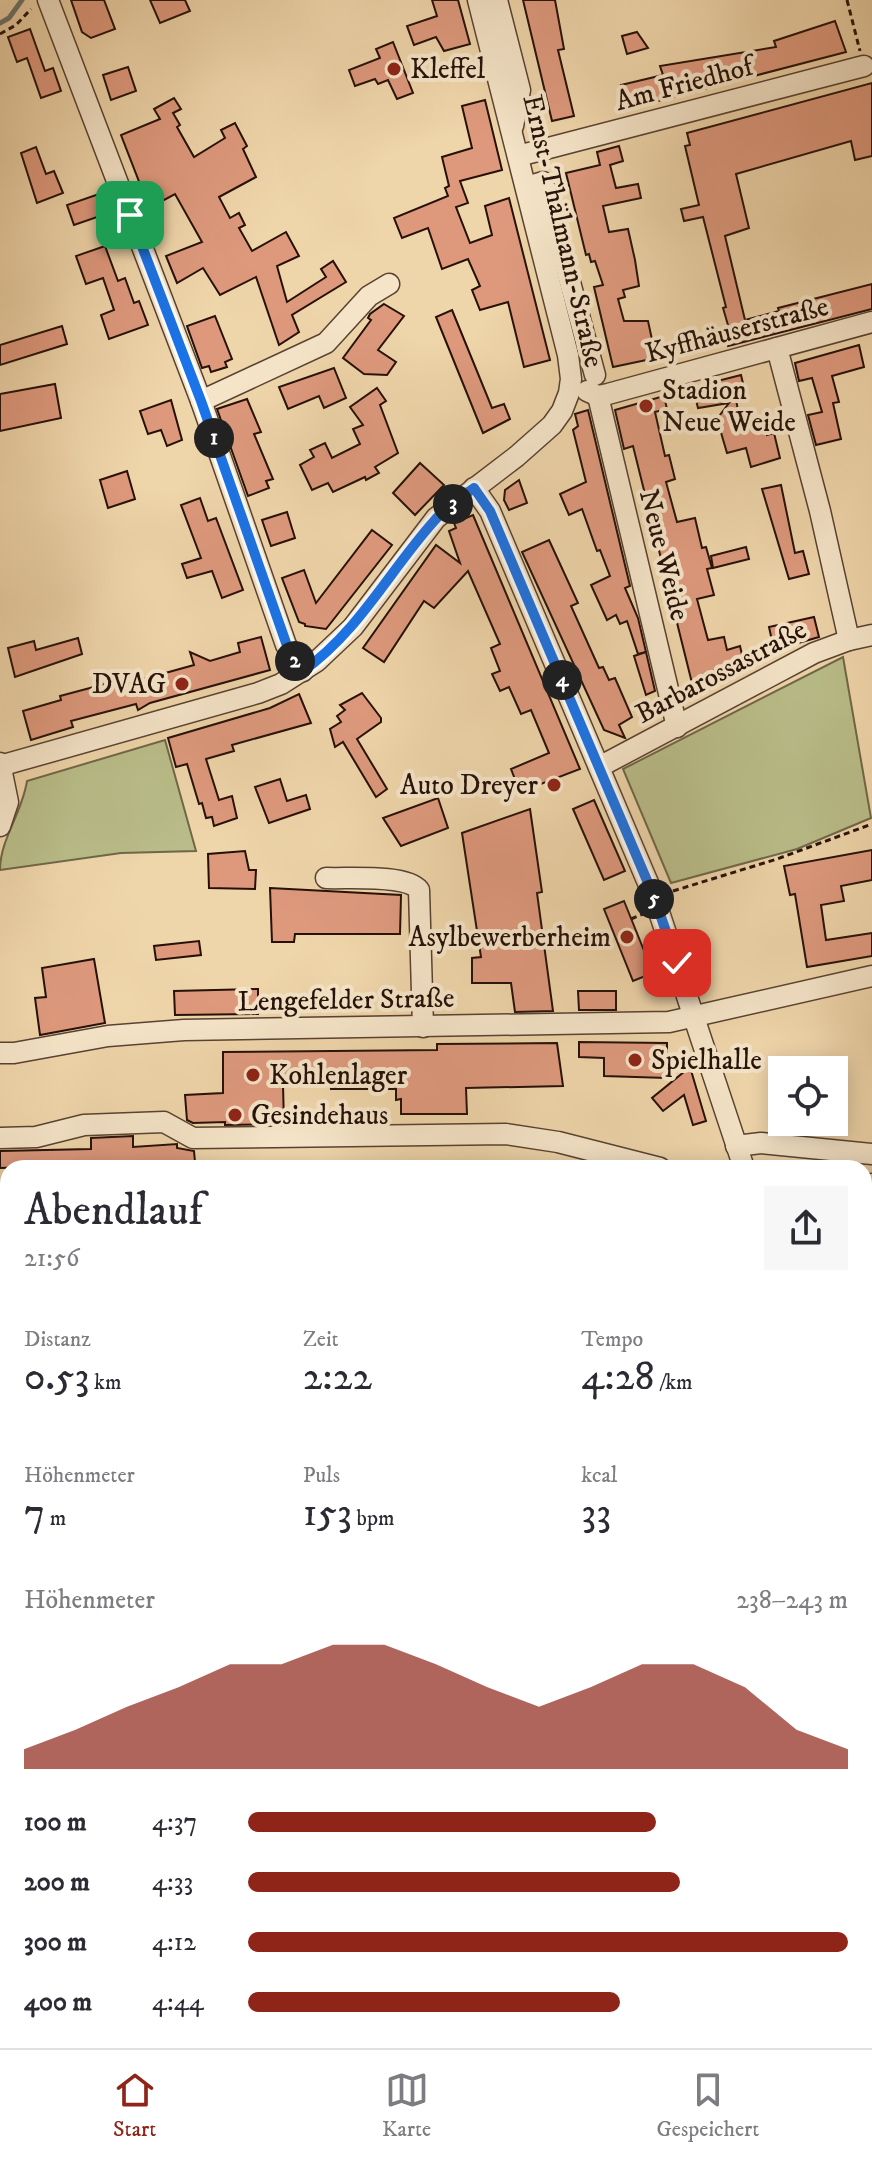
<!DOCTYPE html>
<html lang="de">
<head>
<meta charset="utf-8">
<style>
	body { margin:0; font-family:"IM FELL DW Pica",serif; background:#f7f7f7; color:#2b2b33; height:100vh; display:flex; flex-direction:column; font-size:30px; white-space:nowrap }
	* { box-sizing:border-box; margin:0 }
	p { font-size:26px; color:#7c7c81 }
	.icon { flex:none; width:44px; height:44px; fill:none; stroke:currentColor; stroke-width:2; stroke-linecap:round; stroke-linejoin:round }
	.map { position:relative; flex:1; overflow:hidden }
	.sheet { position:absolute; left:0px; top:1160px; width:872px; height:888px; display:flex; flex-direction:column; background:#fff; border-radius:24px 24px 0 0; box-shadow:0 4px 20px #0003 }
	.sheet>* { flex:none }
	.controls { position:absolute; left:768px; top:1056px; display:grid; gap:16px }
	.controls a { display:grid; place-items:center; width:80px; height:80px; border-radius:0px; background:#fff; box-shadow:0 4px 20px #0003; font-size:40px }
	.pin { position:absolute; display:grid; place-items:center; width:68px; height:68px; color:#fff; margin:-34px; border-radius:16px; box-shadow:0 4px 12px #0006 }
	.km { position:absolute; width:40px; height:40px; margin:-20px; border-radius:50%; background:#222; color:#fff; font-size:22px; line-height:40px; text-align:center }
	.round { display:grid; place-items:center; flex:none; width:84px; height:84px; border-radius:0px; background:#f7f7f7 }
	.summary { display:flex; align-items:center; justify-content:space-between; height:136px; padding:0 24px }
	h1 { font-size:44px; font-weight:600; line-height:60px }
	.figures { display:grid; grid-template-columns:repeat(3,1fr); gap:12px; height:136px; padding:8px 24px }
	.figures div { display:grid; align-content:center }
	.figures b { font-size:40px; font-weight:600 }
	.figures small { font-size:22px; font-weight:400 }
	.figures p { font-size:22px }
	.chart { height:224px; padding:16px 24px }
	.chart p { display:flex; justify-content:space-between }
	.chart svg { width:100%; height:144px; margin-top:8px; fill:#8f2418; opacity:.7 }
	ul { padding:0 24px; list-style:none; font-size:26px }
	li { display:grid; grid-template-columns:128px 96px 1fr; align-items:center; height:60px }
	li i { height:20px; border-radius:10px; background:#8f2418 }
	.dock { display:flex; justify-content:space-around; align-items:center; height:112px; border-top:2px solid #e1e1e2; background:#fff; font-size:22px; color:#7c7c81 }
	.dock a { display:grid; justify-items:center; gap:4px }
	.dock .current { color:#8f2418 }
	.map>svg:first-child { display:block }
	.green { fill:#b9bd89; stroke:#706749; stroke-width:2 }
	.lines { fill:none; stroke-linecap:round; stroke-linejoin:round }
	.stream { stroke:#6d756e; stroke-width:5 }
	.building { fill:#de997d; stroke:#261109; stroke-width:2 }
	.minor-casing { stroke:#584231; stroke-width:23 }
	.path { stroke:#261109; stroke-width:3; stroke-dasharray:6 4; stroke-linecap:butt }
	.minor { stroke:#f5e4c8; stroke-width:20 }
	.rail-casing { stroke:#261109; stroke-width:8 }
	.rail { stroke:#f5e4c8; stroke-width:5; stroke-dasharray:15; stroke-linecap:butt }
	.route-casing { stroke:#fff; stroke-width:16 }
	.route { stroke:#1a73e8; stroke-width:10 }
	.poi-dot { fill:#8f2418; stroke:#f5e4c8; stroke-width:3 }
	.labels { text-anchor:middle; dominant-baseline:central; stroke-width:8; stroke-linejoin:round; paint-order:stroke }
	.poi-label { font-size:28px; fill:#261109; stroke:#f5e4c8; text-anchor:start }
	.street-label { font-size:28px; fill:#261109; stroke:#f5e4c8 }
</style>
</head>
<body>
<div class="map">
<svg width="872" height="2048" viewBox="0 0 872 2048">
	<rect width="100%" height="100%" fill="#efd5aa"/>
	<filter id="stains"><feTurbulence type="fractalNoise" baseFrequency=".0025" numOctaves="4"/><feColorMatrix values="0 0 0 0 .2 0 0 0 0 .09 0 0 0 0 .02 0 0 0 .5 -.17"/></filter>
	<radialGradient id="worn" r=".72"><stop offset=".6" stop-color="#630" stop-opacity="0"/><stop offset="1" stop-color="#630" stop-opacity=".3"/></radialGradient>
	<g class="green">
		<polygon points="843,657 871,818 797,849 671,883 623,769"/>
		<path d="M165,740l31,111 -75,2 -121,17c0,-31 22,-56 27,-89z"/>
		<polygon points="8,1525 8,1642 0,1634 0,1528"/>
		<polygon points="864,1700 872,1703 872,2048 523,2048 521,2040 864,2040"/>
	</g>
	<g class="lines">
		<polyline class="stream" points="0,23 9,18 22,0"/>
	</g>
	<g class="building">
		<polygon points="71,0 104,0 115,29 91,38 82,32"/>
		<polygon points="150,0 185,0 190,11 160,23"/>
		<polygon points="432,0 458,0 470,44 444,51 436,37 414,45 407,26 437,16"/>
		<polygon points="523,0 555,0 564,49 558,50 574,116 552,121"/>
		<polygon points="835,21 846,52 654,102 651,93 625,100 621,85 663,75 660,66 776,47 774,41"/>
		<polygon points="30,29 45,71 53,68 61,91 41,98 27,58 17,62 8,37"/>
		<polygon points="637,32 648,48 627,54 622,36"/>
		<polygon points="393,42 413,93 397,99 388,80 378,84 375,79 355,86 349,70 380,58 376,49"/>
		<polygon points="128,67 136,91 111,100 103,75"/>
		<polygon points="872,83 872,156 855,160 851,141 736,174 749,228 725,236 745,320 779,311 778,308 872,284 872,309 728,346 724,334 730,332 723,308 726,307 703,217 684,221 681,209 699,205 685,146 690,145 687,133"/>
		<polygon points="174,98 181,109 173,113 180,125 177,127 194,157 225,138 221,130 235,123 247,146 243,149 256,177 219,197 230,218 239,213 245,225 239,228 252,251 286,232 299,256 277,266 287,302 326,277 321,269 333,261 346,282 292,315 299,332 279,345 256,277 220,295 203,268 177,283 166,256 202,242 175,194 153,206 140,184 121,135 160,119 154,109"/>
		<polygon points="485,100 502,170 460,181 468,203 456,207 470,243 492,235 485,206 509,198 550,360 524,367 508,302 480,310 472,290 480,286 468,259 442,269 428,228 402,238 394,218 448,196 445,188 449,186 442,157 472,148 462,106"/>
		<polygon points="619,146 623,161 610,165 616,188 638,184 641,198 603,206 609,232 628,229 635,260 639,286 623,290 625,297 618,299 624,321 648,321 656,358 613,367 594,287 603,285 595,261 591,262 589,254 586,255 566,173 600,165 597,152"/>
		<polygon points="36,147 46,174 54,171 63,193 37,203 21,153"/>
		<polygon points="99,194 106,214 74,225 67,205"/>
		<polygon points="105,246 118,281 125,278 134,303 139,301 148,325 109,339 101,315 114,310 103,278 86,284 76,256"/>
		<polygon points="384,304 404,316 378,350 396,362 387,375 364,374 343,358 371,320 368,318 370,314"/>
		<polygon points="452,310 492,408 504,404 510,419 483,433 436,317"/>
		<polygon points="215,316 232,359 225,362 227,367 211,372 209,366 202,368 187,326"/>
		<polygon points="62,326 67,344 0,365 0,345"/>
		<polygon points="859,345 864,367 832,376 839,402 833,403 841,439 816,445 808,415 822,412 812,378 799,381 795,363"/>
		<polygon points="334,368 346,398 324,408 319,396 288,409 279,387"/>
		<polygon points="741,375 746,396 736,399 740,423 761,418 764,421 767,435 774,433 780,458 751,467 746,448 727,453 717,419 729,403 698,408 695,396 699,392 698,386"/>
		<polygon points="55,384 61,418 0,431 0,394"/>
		<polygon points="377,388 386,401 380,405 398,453 375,467 379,473 366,480 365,477 333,492 328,483 312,490 300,465 314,457 310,450 325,443 332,458 360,444 353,429 363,425 350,407"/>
		<polygon points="664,396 667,409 655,412 665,456 669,455 675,479 666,482 677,522 695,518 702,548 706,547 712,568 707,569 714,595 697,599 708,640 724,637 727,650 740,646 744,663 714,670 716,677 692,683 633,446 624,449 615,410"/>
		<polygon points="247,399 261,432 254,434 273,479 266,481 269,488 248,496 217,409"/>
		<polygon points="171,400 182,440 167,446 161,430 148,434 140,411"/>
		<polygon points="588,410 630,586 625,588 638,618 646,652 638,654 627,621 620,624 616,615 607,620 591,585 610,576 600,550 597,551 582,509 569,515 560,494 586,482 573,430 578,426 575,414"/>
		<polygon points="420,463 444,485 415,515 393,493"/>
		<polygon points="127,471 135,499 108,508 100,480"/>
		<polygon points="519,480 527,503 509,510 504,500 505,490"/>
		<polygon points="781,485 795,553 803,551 809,574 789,579 762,489"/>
		<polygon points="200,498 208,521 216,518 243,590 222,598 212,571 187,578 182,564 201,558 181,505"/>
		<polygon points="287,512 295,538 271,546 262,520"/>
		<polygon points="473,515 580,769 520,792 511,769 549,753 531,710 521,714 509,687 500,691 492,674 500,671 491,648 500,644 468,571 434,608 424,601 384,662 363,648 436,545 460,563 449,531 456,528 454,523"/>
		<polygon points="372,530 392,545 326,629 305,626 305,624 299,622 282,578 304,570 316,603"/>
		<polygon points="549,540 578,603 571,606 599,668 603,667 609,680 615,678 632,717 619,725 625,738 604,730 522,552"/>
		<polygon points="746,547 749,559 713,568 711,556"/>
		<polygon points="814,617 819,637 774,650 769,627"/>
		<polygon points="261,637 270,670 150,703 138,710 136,704 71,721 73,727 31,740 23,711 61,700 60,696 120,680 122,685 194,665 190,652 210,661 240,652 238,643"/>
		<polygon points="78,638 82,654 15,677 8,648 34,641 36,650"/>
		<polygon points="646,652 655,691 646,695 634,656"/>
		<polygon points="362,693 381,718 381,722 357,739 387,789 376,797 343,742 335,747 330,729 341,722 337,716 345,710 340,705"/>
		<polygon points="299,694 311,723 232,745 234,751 206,759 219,800 232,796 237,818 214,826 212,817 206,818 202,803 199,804 187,764 176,767 168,738 270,708"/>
		<polygon points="280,779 287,801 306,795 310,809 269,823 255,787"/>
		<polygon points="438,798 448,828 401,846 383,818"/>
		<polygon points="594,800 625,871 604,880 573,809"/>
		<polygon points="530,809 542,892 537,893 553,1011 515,1012 511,983 472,983 472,958 481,957 462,833"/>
		<polygon points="872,850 872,880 841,886 844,901 821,905 826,940 872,933 872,956 807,967 795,894 790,895 784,866"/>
		<polygon points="245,851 249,870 256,870 255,889 209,888 208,854"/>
		<polygon points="270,888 401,895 400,934 295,934 294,942 272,942"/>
		<polygon points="624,901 653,973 633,981 604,909"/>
		<polygon points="199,941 201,955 156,960 154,946"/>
		<polygon points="94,959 105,1023 40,1035 35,998 46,997 42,968"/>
		<polygon points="258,989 258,1014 175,1015 174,991"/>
		<polygon points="578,991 616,991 616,1010 579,1010"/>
		<polygon points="579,1042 667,1043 667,1078 604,1076 604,1058 579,1057"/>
		<polygon points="557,1043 563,1086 466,1088 467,1114 401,1114 401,1099 396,1100 396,1089 331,1089 330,1082 283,1084 284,1124 225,1125 225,1122 193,1123 187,1120 185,1095 223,1093 223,1052 437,1050 437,1044"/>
		<polygon points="690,1067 706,1121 693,1125 684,1095 663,1111 652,1098"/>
		<polygon points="133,1136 133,1147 177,1144 177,1148 194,1151 195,1162 0,1168 0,1151 91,1149 91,1138"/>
	</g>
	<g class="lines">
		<g class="minor-casing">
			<g id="minor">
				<polyline points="48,0 201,401 286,645 303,671"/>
				<polyline points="497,0 520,90 513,126"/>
				<polyline points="518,156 864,66"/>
				<polyline points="526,187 543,182 595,375"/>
				<polyline points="777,348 820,511 849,640"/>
				<polyline points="587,391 598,396 608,394 872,322"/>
				<polyline points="598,396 677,727"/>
				<polyline points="201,401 326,343 369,296 389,284"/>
				<polyline points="474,488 490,511 654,897 744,1168"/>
				<polyline points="0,763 8,802 0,826"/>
				<polyline points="0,766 258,693 281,684 317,661 353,627 436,518 517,456 552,425 562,411 569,393 571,379 568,355 478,0"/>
				<polyline points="599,767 814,653 849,640 872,635"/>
				<path d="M326,878c22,1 80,-4 93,12l4,137"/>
				<polyline points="0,1053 14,1053 108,1036 184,1030 669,1022 872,976"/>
				<polyline points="0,1138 36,1137 84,1125 164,1122 193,1138 506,1134 558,1142 660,1168"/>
				<polyline points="736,1146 761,1143 872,1154"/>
				<polyline points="864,1187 872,1184"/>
				<polyline points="864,1505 872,1503"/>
				<polyline points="0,1549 8,1546"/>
				<polyline points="864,1622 872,1634"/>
				<polyline points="0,1658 8,1666"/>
				<polyline points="864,1689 872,1693"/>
				<polyline points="0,1852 8,1850"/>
				<polyline points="864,1867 872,1865"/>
				<polyline points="0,1884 8,1882"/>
				<polyline points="0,1934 8,1932"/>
				<polyline points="0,2040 8,2038"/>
			</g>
		</g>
		<g class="path">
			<polyline points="847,0 860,51"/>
			<polyline points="0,34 16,25 31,9"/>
			<polyline points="673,891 777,859 872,824"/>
			<polyline points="631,919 643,914"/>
			<polyline points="0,1631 8,1629"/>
		</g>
		<use href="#minor" class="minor"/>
		<g class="rail-casing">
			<g id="rail">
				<polyline points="864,1288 872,1287"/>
				<polyline points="0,1358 8,1358"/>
			</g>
		</g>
		<use href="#rail" class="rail"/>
	</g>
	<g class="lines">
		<g class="route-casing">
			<path id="route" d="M130,215l71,186 90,256 12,14c57,-41 86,-100 132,-151 11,-13 25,-22 39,-32l16,23 164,386 23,66"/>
		</g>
		<use href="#route" class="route"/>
	</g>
	<g class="poi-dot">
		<circle cx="394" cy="69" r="8"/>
		<circle cx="646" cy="406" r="8"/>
		<circle cx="182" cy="684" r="8"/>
		<circle cx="554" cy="785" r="8"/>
		<circle cx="627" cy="937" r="8"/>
		<circle cx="635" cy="1060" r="8"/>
		<circle cx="253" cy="1075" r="8"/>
		<circle cx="235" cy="1115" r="8"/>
	</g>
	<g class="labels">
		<g class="poi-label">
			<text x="410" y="69">Kleffel</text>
			<text x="662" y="390">Stadion<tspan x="662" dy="32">Neue Weide</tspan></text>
			<text x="166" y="684" text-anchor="end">DVAG</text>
			<text x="538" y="785" text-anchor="end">Auto Dreyer</text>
			<text x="611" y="937" text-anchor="end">Asylbewerberheim</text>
			<text x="651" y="1060">Spielhalle</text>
			<text x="269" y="1075">Kohlenlager</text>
			<text x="251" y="1115">Gesindehaus</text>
		</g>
		<g class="street-label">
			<text transform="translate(684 84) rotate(-15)">Am Friedhof</text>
			<text transform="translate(563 231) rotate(77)">Ernst-Thälmann-Straße</text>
			<text transform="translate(737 330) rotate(-15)">Kyffhäuserstraße</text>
			<text transform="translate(664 555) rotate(76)">Neue Weide</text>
			<text transform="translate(721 672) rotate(-28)">Barbarossastraße</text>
			<text transform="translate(346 1000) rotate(-1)">Lengefelder Straße</text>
		</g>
	</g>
	<rect width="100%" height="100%" filter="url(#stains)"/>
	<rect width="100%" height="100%" fill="url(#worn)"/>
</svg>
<div class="controls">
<a><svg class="icon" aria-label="locate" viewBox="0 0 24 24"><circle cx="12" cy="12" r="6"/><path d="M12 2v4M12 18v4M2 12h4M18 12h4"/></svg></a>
</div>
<div class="pin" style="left:130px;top:215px;background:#1e9e55"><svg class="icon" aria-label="arrive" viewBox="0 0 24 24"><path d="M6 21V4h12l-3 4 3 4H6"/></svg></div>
<div class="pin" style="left:677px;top:963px;background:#d93025"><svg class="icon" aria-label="check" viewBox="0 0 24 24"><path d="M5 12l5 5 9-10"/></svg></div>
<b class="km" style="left:214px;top:438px">1</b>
<b class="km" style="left:295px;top:661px">2</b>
<b class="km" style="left:453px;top:504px">3</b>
<b class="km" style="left:562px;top:680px">4</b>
<b class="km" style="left:654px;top:899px">5</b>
<section class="sheet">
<div class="summary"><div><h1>Abendlauf</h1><p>21:56</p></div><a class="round"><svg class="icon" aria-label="share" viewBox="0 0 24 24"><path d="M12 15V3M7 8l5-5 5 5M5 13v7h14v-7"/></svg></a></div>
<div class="figures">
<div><p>Distanz</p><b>0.53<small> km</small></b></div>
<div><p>Zeit</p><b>2:22</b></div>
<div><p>Tempo</p><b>4:28<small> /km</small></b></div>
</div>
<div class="figures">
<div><p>Höhenmeter</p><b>7<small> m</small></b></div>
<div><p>Puls</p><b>153<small> bpm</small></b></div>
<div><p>kcal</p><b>33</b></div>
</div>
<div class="chart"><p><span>Höhenmeter</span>238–243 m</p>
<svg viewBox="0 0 160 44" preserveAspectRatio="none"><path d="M0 44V38L10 32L20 25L30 19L40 12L50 12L60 6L70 6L80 12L90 19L100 25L110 19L120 12L130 12L140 19L150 32L160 38V44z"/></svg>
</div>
<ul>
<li><b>100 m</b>4:37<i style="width:68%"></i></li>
<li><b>200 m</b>4:33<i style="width:72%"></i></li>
<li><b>300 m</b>4:12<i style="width:100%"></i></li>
<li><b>400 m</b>4:44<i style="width:62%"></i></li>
</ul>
</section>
</div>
<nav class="dock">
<a class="current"><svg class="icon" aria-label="home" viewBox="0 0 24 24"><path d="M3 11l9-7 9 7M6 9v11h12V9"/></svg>Start</a>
<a><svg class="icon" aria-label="map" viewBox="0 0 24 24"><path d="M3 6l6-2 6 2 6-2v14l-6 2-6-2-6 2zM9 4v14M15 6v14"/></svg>Karte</a>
<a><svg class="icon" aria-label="saved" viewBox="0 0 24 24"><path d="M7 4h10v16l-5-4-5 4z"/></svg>Gespeichert</a>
</nav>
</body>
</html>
